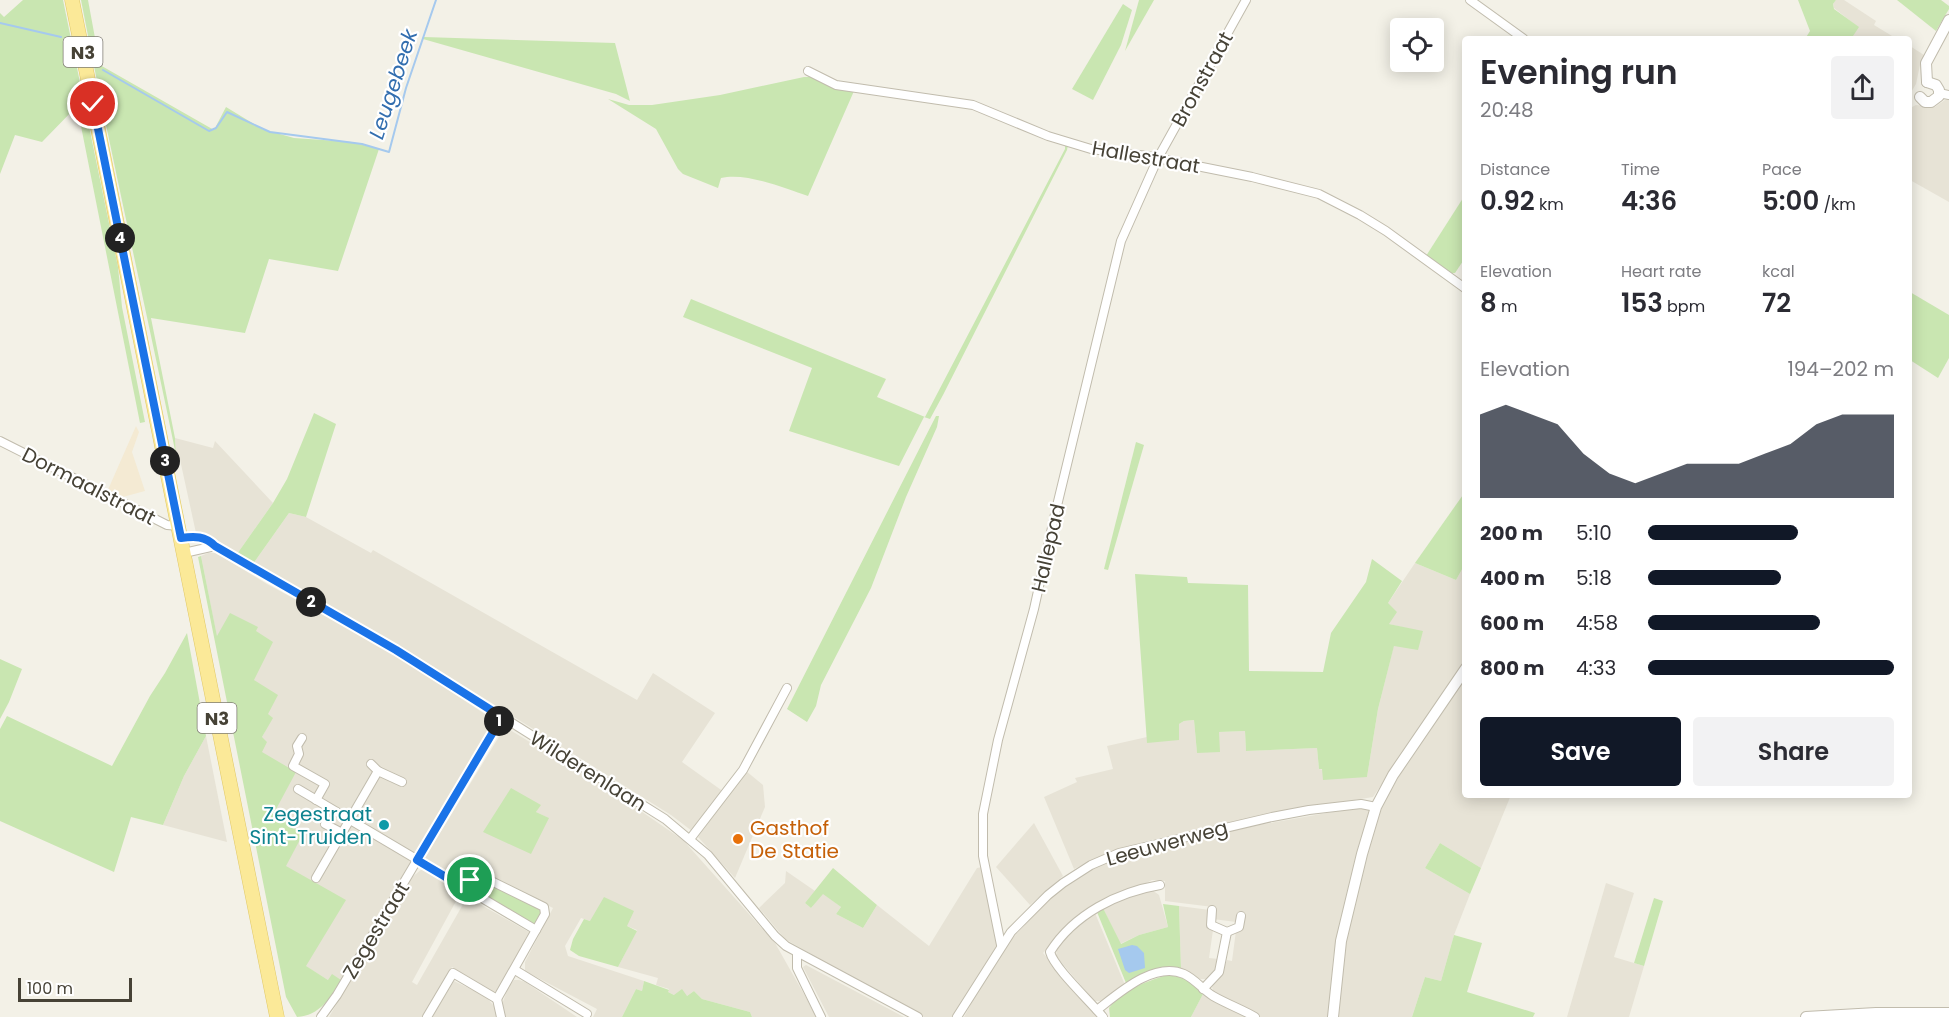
<!DOCTYPE html>
<html lang="en">
<head>
<meta charset="utf-8">
<style>
	body { margin:0; font-family:Poppins,sans-serif; background:#f2f2f3; color:#2b2b33; height:100vh; display:flex; flex-direction:column; font-size:22px; white-space:nowrap }
	* { box-sizing:border-box; margin:0 }
	p { font-size:20px; color:#7c7c81 }
	.icon { flex:none; width:33px; height:33px; fill:none; stroke:currentColor; stroke-width:2; stroke-linecap:round; stroke-linejoin:round }
	.map { position:relative; flex:1; overflow:hidden }
	.details { position:absolute; left:1462px; top:36px; width:450px; height:762px; display:flex; flex-direction:column; background:#fff; border-radius:6px; box-shadow:0 3px 15px #0003 }
	.details>* { flex:none }
	.fabs { position:absolute; left:1390px; top:18px; display:grid; gap:12px }
	.fabs a { display:grid; place-items:center; width:54px; height:54px; border-radius:6px; background:#fff; box-shadow:0 3px 15px #0003; font-size:30px }
	.scale { position:absolute; left:18px; bottom:15px; width:114px; box-sizing:border-box; padding-left:6px; border:3px solid #464236; border-top:0; font-size:16px; line-height:21px; white-space:nowrap; color:#464236; -webkit-text-stroke:4px #fff; paint-order:stroke }
	.pin { position:absolute; display:grid; place-items:center; width:51px; height:51px; color:#fff; margin:-26px; border:3px solid #fff; border-radius:50%; box-shadow:0 2px 6px #0007 }
	.km { position:absolute; width:30px; height:30px; margin:-15px; border-radius:50%; background:#222; color:#fff; font-size:16px; line-height:30px; text-align:center }
	.round { display:grid; place-items:center; flex:none; width:63px; height:63px; border-radius:6px; background:#f2f2f3 }
	.headline { display:flex; align-items:center; justify-content:space-between; height:102px; padding:0 18px }
	h1 { font-size:33px; font-weight:600; line-height:45px }
	.figures { display:grid; grid-template-columns:repeat(3,1fr); gap:9px; height:102px; padding:6px 18px }
	.figures div { display:grid; align-content:center }
	.figures b { font-size:26px; font-weight:600 }
	.figures small { font-size:16px; font-weight:400 }
	.figures p { font-size:16px }
	.chart { height:168px; padding:12px 18px }
	.chart p { display:flex; justify-content:space-between }
	.chart svg { width:100%; height:108px; margin-top:6px; fill:#111827; opacity:.7 }
	.cta { display:flex; gap:12px; margin-top:auto; padding:12px 18px }
	.cta a { flex:1; height:69px; border-radius:6px; background:#111827; color:#fff; font-size:24px; font-weight:600; line-height:69px; text-align:center }
	.cta a+a { background:#f2f2f3; color:#2b2b33 }
	ul { padding:0 18px; list-style:none; font-size:20px }
	li { display:grid; grid-template-columns:96px 72px 1fr; align-items:center; height:45px }
	li i { height:15px; border-radius:8px; background:#111827 }
	.map>svg:first-child { display:block }
	.residential { fill:#e7e3d6; fill-rule:evenodd }
	.commercial { fill:#f4ead3 }
	.green { fill:#c9e6b1 }
	.water { fill:#a5c9ee }
	.lines { fill:none; stroke-linecap:round; stroke-linejoin:round }
	.stream { stroke:#a5c9ee; stroke-width:2 }
	.minor-casing { stroke:#c1bcad; stroke-width:10 }
	.tertiary-casing { stroke:#c1bcad; stroke-width:12 }
	.primary-casing { stroke:#e0c868; stroke-width:15 }
	.minor { stroke:#fff; stroke-width:8 }
	.tertiary { stroke:#fff; stroke-width:10 }
	.primary { stroke:#fbe998; stroke-width:14 }
	.route-casing { stroke:#fff; stroke-width:12 }
	.route { stroke:#1a73e8; stroke-width:8 }
	.culture-dot { fill:#0f9aa8; stroke:#fff; stroke-width:2 }
	.food-dot { fill:#e8710a; stroke:#fff; stroke-width:2 }
	.labels { text-anchor:middle; dominant-baseline:central; stroke-width:4.5; stroke-linejoin:round; paint-order:stroke }
	.shield { fill:#fff; stroke:#7e7b72; stroke-width:1.5 }
	.shield-label { font-size:18px; font-weight:bold; fill:#464236 }
	.street-label { font-size:20px; fill:#464236; stroke:#fff }
	.culture-label { font-size:20px; fill:#0d838f; stroke:#fff; text-anchor:end }
	.food-label { font-size:20px; fill:#c56008; stroke:#fff; text-anchor:start }
	.water-label { font-size:21px; font-style:italic; fill:#326eaf; stroke:#fff }
</style>
</head>
<body>
<div class="map">
<svg width="1949" height="1017" viewBox="0 0 1949 1017">
	<rect width="100%" height="100%" fill="#f3f1e7"/>
	<g class="residential">
		<polygon points="1836,0 1844,0 1876,21 1874,25 1897,39 1851,39 1858,27 1834,8 1833,4"/>
		<polygon points="1910,46 1924,55 1920,65 1916,84 1910,94"/>
		<polygon points="1945,100 1949,100 1949,202 1910,180 1910,108 1916,105 1935,107"/>
		<polygon points="175,438 213,448 215,441 273,503 237,554 214,538 196,533 179,455 176,455"/>
		<polygon points="289,513 306,517 371,553 373,550 637,700 653,673 715,713 682,762 724,792 692,831 671,815 410,652 253,564"/>
		<polygon points="208,553 216,553 267,584 383,647 494,720 341,980 328,980 305,966 285,866 295,824 274,813 261,752 262,737 272,718 268,715 254,680 255,631 257,628 217,637 201,556"/>
		<polygon points="1415,563 1456,580 1465,564 1465,661 1373,797 1268,814 1147,841 1111,851 1074,869 1044,797 1077,782 1075,778 1113,769 1107,746 1147,737 1147,743 1184,721 1194,720 1197,753 1219,732 1245,731 1246,751 1317,748 1319,769 1367,777 1378,709 1394,645 1423,632 1389,624 1388,603"/>
		<polygon points="1465,679 1466,795 1511,795 1481,868 1440,843 1425,868 1470,894 1454,935 1441,981 1425,977 1412,1017 1337,1017 1340,957 1360,873 1381,806 1402,772"/>
		<path d="M505,727l114,69 64,44 92,103 42,74h-65l-2,-5 -48,-13 -8,-8 -7,5 -13,-1 -6,-3 1,-3 -13,-4 2,-7 -40,-11 19,-37 -10,-4 -37,-5 -9,-3 -16,28 3,10 76,25 -2,10 -6,-2 -14,28h-29l4,-8 -72,-38v-9l28,-54 -82,-40 -9,14 -38,-23zM540,805l-4,7 12,6 -64,14z"/>
		<polygon points="206,736 227,842 163,825 184,776"/>
		<polygon points="746,771 763,785 765,807 735,878 698,837"/>
		<polygon points="1361,807 1368,808 1369,811 1348,889 1333,958 1329,1017 1259,1017 1214,993 1212,987 1222,972 1227,960 1232,961 1236,931 1242,931 1244,915 1236,922 1213,919 1213,907 1165,901 1165,881 1152,880 1071,924 1043,953 1100,1017 964,1017 985,978 1009,942 1043,906 1070,881 1100,864 1117,856 1213,833"/>
		<polygon points="1034,823 1063,876 1030,905 996,867"/>
		<polygon points="983,867 998,944 952,1017 924,1017 879,993 785,939 759,908 785,883 786,871 815,891 805,903 811,908 823,893 841,907 836,914 863,928 877,905 929,946 977,868"/>
		<polygon points="422,869 461,892 412,982 417,985 466,899 469,898 529,932 498,991 494,992 452,967 423,1017 329,1017 411,878"/>
		<polygon points="1606,883 1634,893 1614,957 1644,966 1629,1017 1567,1017"/>
		<polygon points="1152,890 1159,895 1168,927 1139,935 1120,944 1103,908 1114,902"/>
		<polygon points="1179,906 1210,910 1207,929 1213,930 1209,958 1219,959 1216,971 1207,979 1200,979 1181,969"/>
		<polygon points="1095,913 1125,985 1101,1001 1094,1001 1056,956 1057,949 1062,942 1074,929"/>
		<polygon points="806,965 904,1017 829,1017 803,967"/>
		<polygon points="514,980 519,980 525,982 577,1017 504,1017 502,1004 509,986"/>
		<polygon points="454,981 485,996 495,1007 497,1017 432,1017"/>
		<polygon points="1203,994 1207,997 1249,1017 1191,1017"/>
	</g>
	<polygon class="commercial" points="136,426 139,432 132,452 145,491 119,498 107,492"/>
	<g class="green">
		<polygon points="23,0 63,0 118,267 122,307 145,422 140,423 77,106 42,142 15,135 0,174 0,13 4,17"/>
		<path d="M81,0h7l12,65 114,65 12,-23 36,22 32,9 58,4 27,7 -41,122 -69,-12 -24,74 -94,-15 24,120 1,17c-31,-152 -66,-303 -95,-455z"/>
		<polygon points="1139,0 1154,0 1125,51"/>
		<polygon points="1798,0 1836,0 1833,4 1834,9 1859,27 1851,39 1805,39 1810,31"/>
		<polygon points="1897,0 1941,0 1949,6 1949,9 1936,31"/>
		<polygon points="1123,4 1132,10 1121,45 1093,100 1072,89"/>
		<polygon points="424,37 615,43 630,101 616,94 423,39"/>
		<path d="M804,77h6l44,14 -46,105c-24,-8 -62,-24 -87,-18l-3,10 -35,-14 -5,-5 -22,-40 -48,-30 21,6h23l68,-10z"/>
		<polygon points="1065,144 1068,145 1067,150 943,395 930,419 924,417 899,466 789,431 812,368 683,317 691,299 886,379 877,397 925,417 1065,149"/>
		<polygon points="1465,195 1465,258 1455,273 1451,273 1426,256"/>
		<polygon points="1910,292 1949,315 1949,358 1938,378 1910,360"/>
		<polygon points="314,413 336,424 306,517 289,513 253,564 237,554 273,503 287,479"/>
		<polygon points="936,416 939,416 937,427 906,497 871,588 821,685 816,706 807,722 787,709"/>
		<polygon points="1136,442 1144,445 1108,570 1104,569"/>
		<polygon points="1465,492 1465,564 1456,580 1415,563"/>
		<path d="M201,556l16,80 13,-23 28,14 -2,4 17,11 -19,38 24,15 -10,19 5,4 -11,19 5,5 -5,10 34,20 -22,41 21,11 -2,4 10,6 -17,32 60,34 -40,66 22,14 4,-6 9,6c-9,17 -22,36 -44,37l-11,-20 -88,-440z"/>
		<polygon points="1372,559 1402,581 1388,603 1397,612 1389,624 1423,631 1418,650 1394,646 1378,709 1367,777 1323,780 1322,769 1319,769 1317,748 1246,751 1245,731 1219,732 1220,752 1197,753 1194,720 1184,721 1179,724 1179,740 1147,743 1135,574 1187,577 1188,583 1248,585 1249,671 1323,672 1331,633 1366,582"/>
		<polygon points="187,633 206,736 184,776 163,825 131,817 114,872 0,821 0,729 7,716 112,766 150,696 165,673"/>
		<polygon points="0,659 22,669 9,702 0,719"/>
		<polygon points="511,788 541,805 536,812 549,818 531,854 483,832"/>
		<polygon points="1440,843 1481,868 1470,894 1425,868"/>
		<polygon points="833,868 877,905 863,928 836,914 841,907 823,894 811,908 805,903"/>
		<polygon points="477,880 539,907 543,912 536,924 533,924 474,889 473,885"/>
		<polygon points="604,897 634,911 627,926 637,931 618,967 579,956 570,950 573,939 584,919 590,921"/>
		<polygon points="1654,898 1663,901 1644,966 1634,963"/>
		<polygon points="1163,904 1179,906 1181,969 1126,983 1097,912 1103,908 1121,944 1139,935 1168,927"/>
		<polygon points="1454,935 1482,943 1467,992 1535,1013 1533,1017 1412,1017 1425,977 1441,981"/>
		<path d="M1167,975l18,3 18,16 -12,23h-81l-1,-9c15,-19 36,-26 58,-33z"/>
		<polygon points="644,981 669,990 668,992 674,995 682,989 687,996 694,991 702,999 750,1012 752,1017 622,1017 636,989 642,991"/>
	</g>
	<polygon class="water" points="1132,945 1137,946 1144,953 1145,968 1129,973 1125,970 1118,949"/>
	<g class="lines">
		<g class="stream">
			<polyline points="0,23 61,37"/>
			<polyline points="103,70 209,131 216,128 227,112 270,132 362,144 389,152 406,88 436,0"/>
		</g>
		<g class="minor-casing">
			<g id="minor">
				<polyline points="1470,0 1524,39"/>
				<polyline points="808,71 836,85 973,105 1048,136 1091,149 1147,156 1252,177 1319,194 1360,215 1386,231 1466,289"/>
				<polyline points="1939,93 1949,95"/>
				<polyline points="0,441 167,525 179,526"/>
				<path d="M181,538c14,-2 24,-2 34,8l181,104 269,169 43,36 67,81 11,10 132,71"/>
				<polyline points="184,553 215,546"/>
				<polyline points="302,738 297,746 299,754 293,766 325,784 316,800"/>
				<polyline points="371,764 378,771 402,782"/>
				<polyline points="298,789 536,930 497,999"/>
				<polyline points="325,824 342,833"/>
				<polyline points="690,839 743,770 787,688"/>
				<polyline points="316,878 378,771"/>
				<polyline points="466,889 474,876 479,875 544,907 545,914 536,930"/>
				<polyline points="1212,910 1211,925 1227,932 1239,927 1241,916"/>
				<polyline points="1001,945 983,856 983,814 998,740 1034,609 1055,514 1121,241 1158,158 1246,0"/>
				<polyline points="797,953 797,968 821,1017"/>
				<polyline points="515,970 587,1014"/>
				<polyline points="1203,989 1219,972 1227,932"/>
				<polyline points="497,999 501,1017"/>
				<path d="M1097,1010c22,-17 57,-49 87,-36 11,5 19,16 29,22 14,8 28,13 42,21"/>
				<polyline points="321,1017 337,995 502,717"/>
				<polyline points="427,1017 453,973 497,999"/>
				<polyline points="957,1017 1011,932 1048,895 1063,883 1091,865 1119,853 1272,817 1309,810 1361,804 1376,807"/>
				<path d="M1103,1017c-12,-15 -49,-49 -53,-65 24,-38 68,-60 110,-67"/>
			</g>
		</g>
		<g class="tertiary-casing">
			<g id="tertiary">
				<polyline points="1927,82 1926,63 1949,20"/>
				<polyline points="1920,97 1925,102 1931,102 1939,96 1939,90 1936,85 1927,82"/>
				<polyline points="1333,1017 1341,941 1362,854 1376,807 1393,775 1466,668"/>
				<polyline points="1806,1017 1876,1013 1949,1013"/>
			</g>
		</g>
		<g class="primary-casing">
			<polyline id="primary" points="72,0 277,1017"/>
		</g>
		<use href="#minor" class="minor"/>
		<use href="#tertiary" class="tertiary"/>
		<use href="#primary" class="primary"/>
	</g>
	<g class="lines">
		<g class="route-casing">
			<path id="route" d="M93,104l88,434c14,-2 24,-2 34,8l181,104 106,67 -85,143 49,29 4,-9"/>
		</g>
		<use href="#route" class="route"/>
	</g>
	<circle class="culture-dot" cx="384" cy="825" r="6"/>
	<circle class="food-dot" cx="738" cy="839" r="6"/>
	<g class="labels">
		<g class="shield">
			<rect x="63.5" y="37" width="39" height="30" rx="4.5"/>
			<rect x="197.5" y="703" width="39" height="30" rx="4.5"/>
		</g>
		<g class="shield-label">
			<text x="83" y="52">N3</text>
			<text x="217" y="718">N3</text>
		</g>
		<g class="street-label">
			<text transform="translate(1202 79) rotate(-61)">Bronstraat</text>
			<text transform="translate(1146 157) rotate(10)">Hallestraat</text>
			<text transform="translate(89 486) rotate(27)">Dormaalstraat</text>
			<text transform="translate(1048 548) rotate(-77)">Hallepad</text>
			<text transform="translate(588 771) rotate(32)">Wilderenlaan</text>
			<text transform="translate(1167 843) rotate(-15)">Leeuwerweg</text>
			<text transform="translate(376 930) rotate(-59)">Zegestraat</text>
		</g>
		<g class="culture-label">
			<text x="372" y="814">Zegestraat<tspan x="372" dy="23">Sint-Truiden</tspan></text>
		</g>
		<g class="food-label">
			<text x="750" y="828">Gasthof<tspan x="750" dy="23">De Statie</tspan></text>
		</g>
		<g class="water-label">
			<text transform="translate(393 84) rotate(-72)">Leugebeek</text>
		</g>
	</g>
</svg>
<div class="fabs">
<a><svg class="icon" aria-label="locate" viewBox="0 0 24 24"><circle cx="12" cy="12" r="6"/><path d="M12 2v4M12 18v4M2 12h4M18 12h4"/></svg></a>
</div>
<div class="scale">100 m</div>
<div class="pin" style="left:470px;top:880px;background:#1e9e55"><svg class="icon" aria-label="arrive" viewBox="0 0 24 24"><path d="M6 21V4h12l-3 4 3 4H6"/></svg></div>
<div class="pin" style="left:93px;top:104px;background:#d93025"><svg class="icon" aria-label="check" viewBox="0 0 24 24"><path d="M5 12l5 5 9-10"/></svg></div>
<b class="km" style="left:499px;top:721px">1</b>
<b class="km" style="left:311px;top:602px">2</b>
<b class="km" style="left:165px;top:461px">3</b>
<b class="km" style="left:120px;top:238px">4</b>
<section class="details">
<div class="headline"><div><h1>Evening run</h1><p>20:48</p></div><a class="round"><svg class="icon" aria-label="share" viewBox="0 0 24 24"><path d="M12 15V3M7 8l5-5 5 5M5 13v7h14v-7"/></svg></a></div>
<div class="figures">
<div><p>Distance</p><b>0.92<small> km</small></b></div>
<div><p>Time</p><b>4:36</b></div>
<div><p>Pace</p><b>5:00<small> /km</small></b></div>
</div>
<div class="figures">
<div><p>Elevation</p><b>8<small> m</small></b></div>
<div><p>Heart rate</p><b>153<small> bpm</small></b></div>
<div><p>kcal</p><b>72</b></div>
</div>
<div class="chart"><p><span>Elevation</span>194–202 m</p>
<svg viewBox="0 0 160 44" preserveAspectRatio="none"><path d="M0 44V10L10 6L20 10L30 14L40 26L50 34L60 38L70 34L80 30L90 30L100 30L110 26L120 22L130 14L140 10L150 10L160 10V44z"/></svg>
</div>
<ul>
<li><b>200 m</b>5:10<i style="width:61%"></i></li>
<li><b>400 m</b>5:18<i style="width:54%"></i></li>
<li><b>600 m</b>4:58<i style="width:70%"></i></li>
<li><b>800 m</b>4:33<i style="width:100%"></i></li>
</ul>
<div class="cta"><a>Save</a><a>Share</a></div>
</section>
</div>
</body>
</html>
